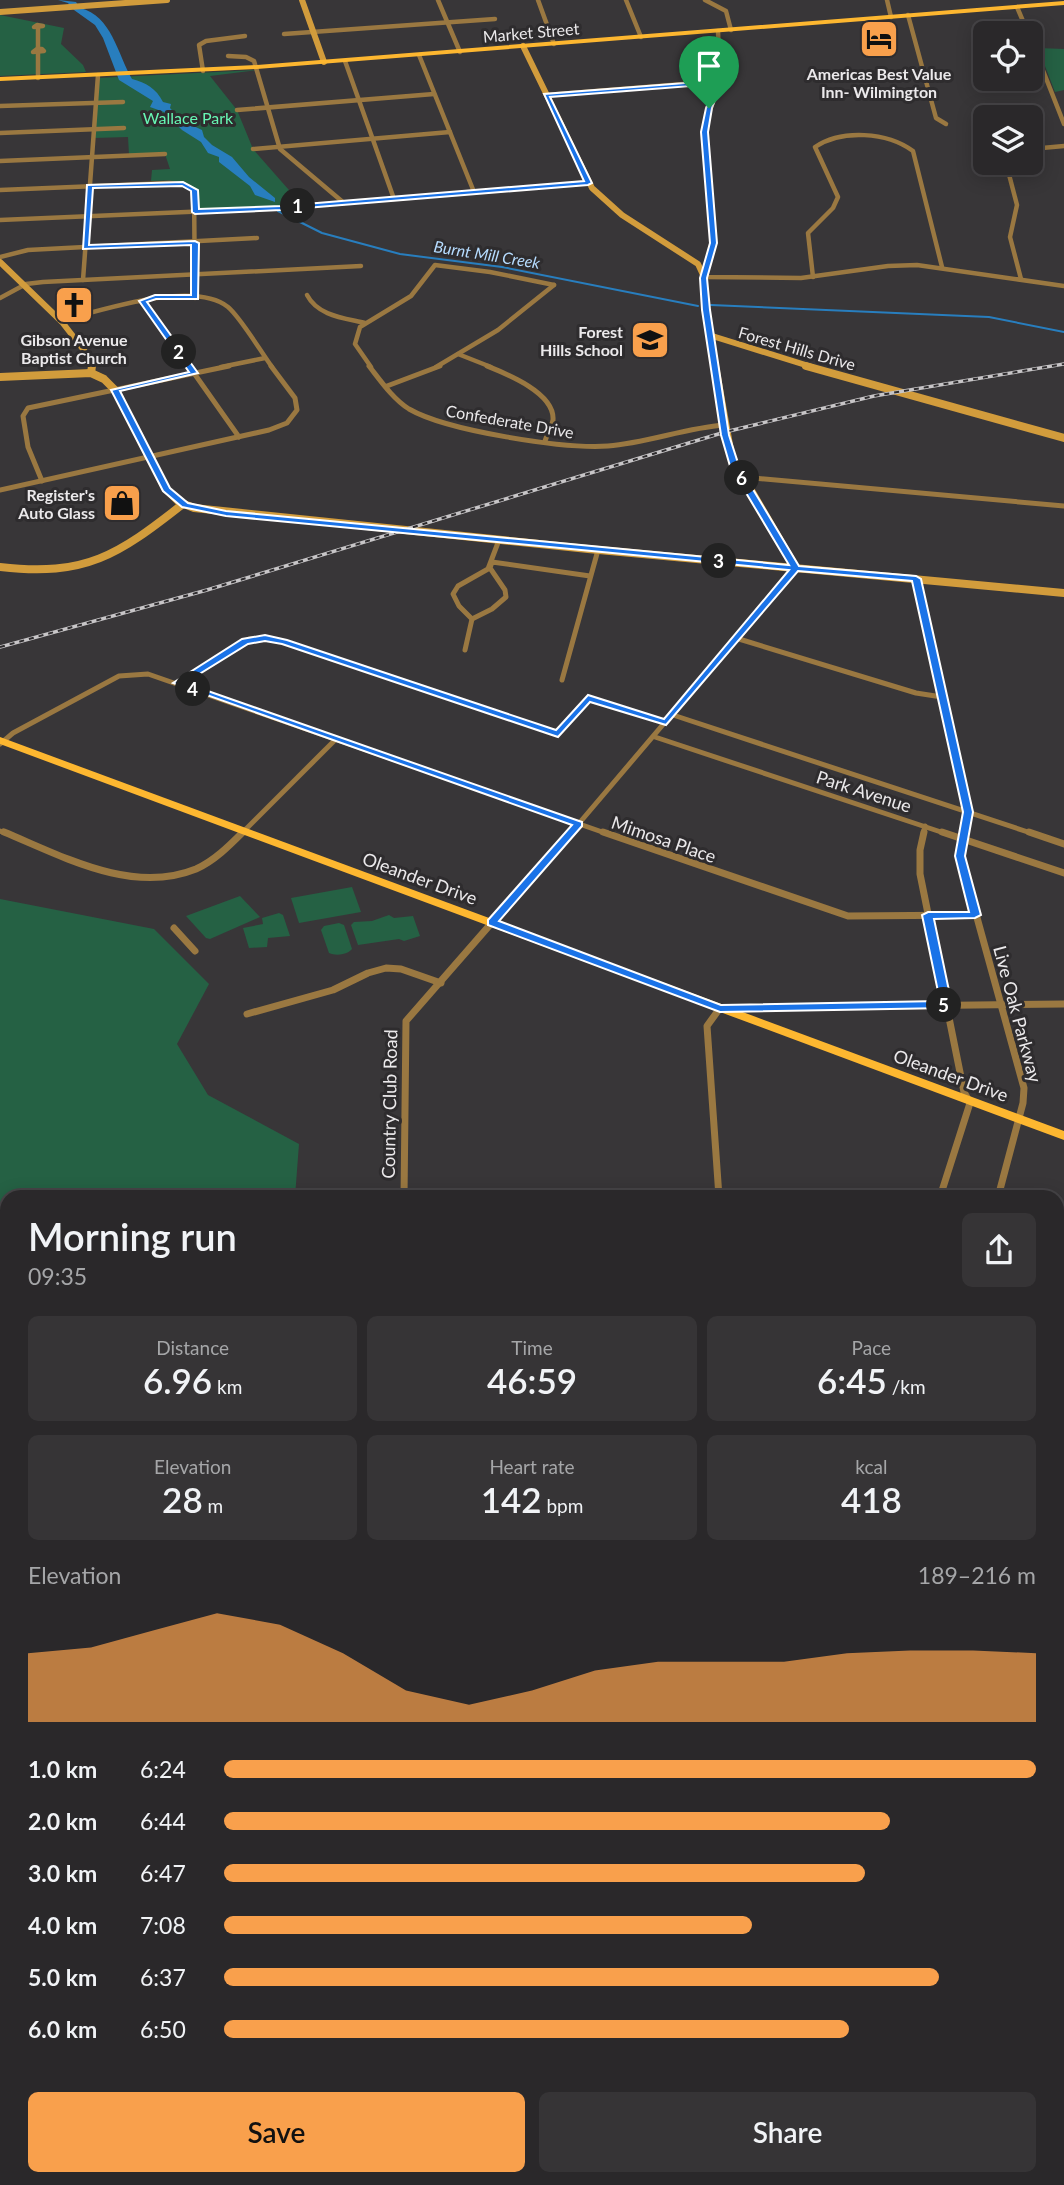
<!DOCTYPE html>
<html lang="en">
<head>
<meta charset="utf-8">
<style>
	body { margin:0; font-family:Lato,sans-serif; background:#363436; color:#f1f3f6; height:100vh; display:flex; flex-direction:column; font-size:26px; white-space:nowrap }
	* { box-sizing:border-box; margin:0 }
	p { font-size:23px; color:#a5a6a8 }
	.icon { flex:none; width:38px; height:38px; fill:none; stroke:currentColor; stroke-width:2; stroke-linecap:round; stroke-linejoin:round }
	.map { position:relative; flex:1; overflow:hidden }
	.sheet { position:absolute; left:0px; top:1190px; width:1064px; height:996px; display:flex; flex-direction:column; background:#2a282a; border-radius:21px 21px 0 0; box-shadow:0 4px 18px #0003,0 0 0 2px #464447 }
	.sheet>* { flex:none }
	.buttons { position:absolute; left:973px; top:21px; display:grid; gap:14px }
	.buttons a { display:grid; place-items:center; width:70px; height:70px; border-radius:10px; background:#2a282a; box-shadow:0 4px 18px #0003,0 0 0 2px #464447; font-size:35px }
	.pin { position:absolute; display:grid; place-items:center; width:60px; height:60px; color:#fff; margin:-72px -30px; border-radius:50% 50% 50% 0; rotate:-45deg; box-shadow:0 0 7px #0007 }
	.pin .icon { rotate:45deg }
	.km { position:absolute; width:35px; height:35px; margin:-18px; border-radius:50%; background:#222; color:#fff; font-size:19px; line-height:35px; text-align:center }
	.round { display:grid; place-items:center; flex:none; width:74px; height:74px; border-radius:10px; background:#363436 }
	.overview { display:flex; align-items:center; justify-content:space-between; height:119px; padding:0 28px }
	h1 { font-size:38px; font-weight:600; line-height:52px }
	.figures { display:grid; grid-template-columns:repeat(3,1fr); gap:10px; height:119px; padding:7px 28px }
	.figures div { display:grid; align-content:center; border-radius:10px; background:#363436; text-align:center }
	.figures b { font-size:35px; font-weight:600 }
	.figures small { font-size:19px; font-weight:400 }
	.figures p { font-size:19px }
	.chart { height:196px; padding:14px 28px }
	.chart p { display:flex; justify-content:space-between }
	.chart svg { width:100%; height:126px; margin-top:7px; fill:#f9a04c; opacity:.7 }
	.primary-button { display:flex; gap:14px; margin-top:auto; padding:14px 28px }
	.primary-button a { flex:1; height:80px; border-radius:10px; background:#f9a04c; color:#111; font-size:28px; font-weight:600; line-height:80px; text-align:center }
	.primary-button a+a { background:#363436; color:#f1f3f6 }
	ul { padding:0 28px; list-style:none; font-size:23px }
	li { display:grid; grid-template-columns:112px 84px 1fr; align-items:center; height:52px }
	li i { height:18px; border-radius:9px; background:#f9a04c }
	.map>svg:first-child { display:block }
	.green { fill:#256144 }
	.water { fill:#287ebe }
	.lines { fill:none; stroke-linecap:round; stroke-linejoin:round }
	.stream-far1 { stroke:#287ebe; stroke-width:2 }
	.stream { stroke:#287ebe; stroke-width:3.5 }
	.street-far3 { stroke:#9a7841; stroke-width:4.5 }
	.street-far2 { stroke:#9a7841; stroke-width:5 }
	.street-far1 { stroke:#9a7841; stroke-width:7 }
	.street { stroke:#9a7841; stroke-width:9 }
	.secondary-far1 { stroke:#d29c3c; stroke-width:6 }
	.secondary { stroke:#d29c3c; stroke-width:8 }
	.primary { fill:#fdb730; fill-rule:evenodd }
	.rail-casing { stroke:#c7c5c7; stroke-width:3.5 }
	.rail { stroke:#2e2c2e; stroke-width:2; stroke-dasharray:5; stroke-linecap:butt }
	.route { fill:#1a73e8; stroke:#fff; stroke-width:2; fill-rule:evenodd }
	.labels { text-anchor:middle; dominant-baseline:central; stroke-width:6; stroke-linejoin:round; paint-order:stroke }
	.far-street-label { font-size:16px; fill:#ebe9eb; stroke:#2e2c2e }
	.far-poi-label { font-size:16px; font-weight:bold; fill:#ebe9eb; stroke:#2e2c2e }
	.far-park-label { font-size:16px; fill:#67f7b4; stroke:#2e2c2e }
	.far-water-label { font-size:16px; font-style:italic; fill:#b6dcff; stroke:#2e2c2e }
	.street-label { font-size:18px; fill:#ebe9eb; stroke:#2e2c2e }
</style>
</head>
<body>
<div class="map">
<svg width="1064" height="2185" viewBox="0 0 1064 2185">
	<rect width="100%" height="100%" fill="#383638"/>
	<g class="green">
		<polygon points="0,15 64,28 61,44 83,65 86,72 0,76"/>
		<polygon points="1038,48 1064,49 1064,90 1055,92"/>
		<path d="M258,70l-48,6 27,34 16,39 50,57 -108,6v-20c-12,-13 -27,-12 -44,-11l1,-11 18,-1 -5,-15 -36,1 -1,-18 -35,1 5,-60z"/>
		<polygon points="352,887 361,912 299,923 291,898"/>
		<polygon points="240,896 260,917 210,939 206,938 186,916"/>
		<polygon points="0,899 154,929 209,984 177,1044 208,1095 299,1144 295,1197 7,1197 7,2027 0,2026"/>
		<polygon points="279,913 283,915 290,936 268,938 267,947 249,948 243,928 263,924 262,918"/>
		<polygon points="389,915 394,918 413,916 420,936 404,941 399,939 358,945 351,925 354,922 372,921"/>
		<path d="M339,923l5,2 8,24c-5,6 -16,7 -23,4l-8,-23 3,-4z"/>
	</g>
	<path class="water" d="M58,0l18,2 4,6c32,8 37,45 52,71 14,4 24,9 31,23l8,2 -1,4 11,12 21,10 2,7 8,8 20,12 17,20 26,21v4l-20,-7 -5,-9 -31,-24v-5l-11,-4 -7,-11 -19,-12 -18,-18 -14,-5 3,-6 -34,-21 -16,-42 -8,-13 -21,-15 -6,-7z"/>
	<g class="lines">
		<g class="stream-far1">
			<polyline points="278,211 322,233 400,254 502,267 698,306"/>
			<polyline points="711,305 989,317 1064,332"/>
		</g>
		<g class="stream">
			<polyline points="0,2103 7,2102"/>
			<polyline points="202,2179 203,2185"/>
		</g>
		<g class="street-far3">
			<polyline points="438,0 460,52"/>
			<polyline points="538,0 554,44"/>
			<polyline points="626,0 641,37"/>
			<polyline points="705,0 726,11 731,30"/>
			<polyline points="887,0 891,17"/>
			<polyline points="1017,7 1028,33"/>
			<polyline points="908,15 936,118 946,124"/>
			<polygon points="37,25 43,26 34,27"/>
			<polyline points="38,28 38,49"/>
			<polyline points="718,31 720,81 705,125 714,243 704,277 801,278 888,266 917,265 1064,286"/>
			<polyline points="284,34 495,19"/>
			<polyline points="1031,40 1064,124"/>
			<polygon points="37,49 42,49 44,51 33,52"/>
			<polyline points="38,53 38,78"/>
			<polyline points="419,55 474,192"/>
			<polyline points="228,56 246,57 254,61 280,149 344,203"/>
			<polyline points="345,61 394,199"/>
			<polyline points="203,71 199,45 206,41 245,36"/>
			<polyline points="546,95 721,81"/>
			<polyline points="0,106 123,102"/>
			<polyline points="237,110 434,94"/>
			<polyline points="0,133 124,128"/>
			<polyline points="253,149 450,132"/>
			<polyline points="1031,149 1064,146"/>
			<polyline points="0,161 165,154"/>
			<polyline points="1006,163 1017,205 1010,237 1021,279"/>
			<polyline points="0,190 169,183 183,184 194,190 195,298"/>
			<polyline points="0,220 281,208 588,183"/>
			<polyline points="0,257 28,250 257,238"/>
			<path d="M813,277l-5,-44 25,-25 5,-11 -23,-50c27,-18 72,-15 98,4l29,116"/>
			<polyline points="83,280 98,75"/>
			<path d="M307,295c11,21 37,23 58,28"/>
			<polyline points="0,298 26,284 43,282 361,266"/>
			<polyline points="143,301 190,367"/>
			<path d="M60,321c39,-10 133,-42 168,-14 13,11 33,45 44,60"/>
			<polyline points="458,354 491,367"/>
			<polyline points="221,367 265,358"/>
			<polyline points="371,367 355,344 360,327 411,296 435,265 490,272 554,285"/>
			<polyline points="436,367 498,330 554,285"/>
		</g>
		<g class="street-far2">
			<polyline points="189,366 239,437"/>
			<path d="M369,366c11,14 24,33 40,43 38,22 155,40 199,37 39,-3 77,-18 116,-21"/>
			<path d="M487,366c20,8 68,27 66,54 -1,6 -6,15 -8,21"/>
			<polyline points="387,386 440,366"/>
			<polyline points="742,477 1064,506"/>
			<polyline points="42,481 28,447 23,416 28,408 229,366"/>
			<polyline points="0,490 269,430 287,423 297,410 295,398 271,366"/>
			<polyline points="916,579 968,812 964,834"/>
			<polyline points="472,619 492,609 506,597 505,590 490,568 492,562 590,576"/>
			<polyline points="739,639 916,693 942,697"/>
			<polyline points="465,650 472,619 459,606 453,594 458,586 488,569 499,540"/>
			<polyline points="562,680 598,550"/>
			<polyline points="178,683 249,639 265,638 284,642 558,734 588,698 666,722"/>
			<polyline points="673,715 1034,834"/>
			<polyline points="655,737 947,834"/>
			<polyline points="0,744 13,733 119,676 148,674 608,834"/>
			<polyline points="0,831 8,834"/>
			<polyline points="241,834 336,739"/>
			<polyline points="570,834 796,568"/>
			<polyline points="923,834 925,826"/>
		</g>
		<g class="street-far1">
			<path d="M4,832c58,24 128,63 192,37 18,-8 33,-23 47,-37"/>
			<polyline points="603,832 848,916 975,915"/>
			<polyline points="924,832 920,850 920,874 964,1092 970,1103 940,1197"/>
			<polyline points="942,832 1064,873"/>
			<polyline points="964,832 960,856 1024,1088 1023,1103 998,1197"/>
			<polyline points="1029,832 1064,844"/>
			<polyline points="174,928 195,951"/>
			<polyline points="247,1014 333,990 368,973 386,968 401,969 441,983"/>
			<polyline points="404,1197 406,1021 571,832"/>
			<polyline points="719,1197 707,1026 720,1008 1064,1004"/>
			<polyline points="1057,1286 1064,1289"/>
		</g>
		<g class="street">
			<polyline points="1057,1733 1064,1733"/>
			<polyline points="1057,2026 1064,2081"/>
			<polyline points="617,2179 617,2185"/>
		</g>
		<g class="secondary-far1">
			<polyline points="302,0 324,62"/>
			<polyline points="0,12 167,0"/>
			<polyline points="523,46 592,188 622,215 698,264 704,277 709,335 812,367"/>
			<polyline points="0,262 62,322 93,362 92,367"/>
			<polyline points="709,335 715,367"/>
		</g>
		<g class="secondary">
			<polyline points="715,366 731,456 796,568"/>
			<polyline points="806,366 1064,438"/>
			<polyline points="91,373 92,366"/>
			<polyline points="0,377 91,373 104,379 115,390 166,489 179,502 194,508 588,549 1064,593"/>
			<path d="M0,567c86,10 118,-12 183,-63"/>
		</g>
		<g class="primary">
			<polygon points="1064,1 1064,5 257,69 0,81 0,77 257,65"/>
			<polygon points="0,737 1064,1131 1064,1140 0,744"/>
		</g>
		<g class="rail-casing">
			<polyline id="rail" points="0,647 207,590 725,432 874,396 1064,364"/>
		</g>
		<use href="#rail" class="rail"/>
	</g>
	<path class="route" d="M723,80l-11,28 -4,24 9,111 -10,35 3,32 19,125 10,31 60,100 117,10 5,3 52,233 -8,44 16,59 -6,3 -41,1 18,86 -5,3 -227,4 -232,-87v-5l84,-95 -399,-142 69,-44 23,-4 22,5 269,90 32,-35 76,24 125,-149 -563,-54 -44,-9 -19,-16 -52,-101 78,-18 -50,-71 16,-6h36v-50l-108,4 4,-64 96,-3 15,8 1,19 82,-3 303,-25 -40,-87zM716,84l-10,24 -5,24 9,111 -10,35 2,32 19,125 9,31 59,99 -563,-54 -38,-8 -18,-15 -50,-97 78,-18 -51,-71 9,-3h42l1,-56 -4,-2 -106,4 4,-57 89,-2 9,5 1,21 3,2 86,-4 307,-25 4,-2 -42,-86zM798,571l114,10 51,231 -8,44 14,56h-41l-6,3 18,86 -219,4 -222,-84 83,-95v-4l-397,-139 63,-39 17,-3 17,3 276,93 32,-35 76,23z"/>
	<defs>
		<g id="hotel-square" transform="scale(2.0125)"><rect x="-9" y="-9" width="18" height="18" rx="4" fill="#f9a04c" stroke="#2e2c2e"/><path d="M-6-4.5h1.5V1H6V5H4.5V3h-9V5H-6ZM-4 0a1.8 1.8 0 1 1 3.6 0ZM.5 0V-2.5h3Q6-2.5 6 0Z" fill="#111"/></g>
		<g id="church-square" transform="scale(2.0125)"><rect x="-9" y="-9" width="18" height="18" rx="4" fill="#f9a04c" stroke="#2e2c2e"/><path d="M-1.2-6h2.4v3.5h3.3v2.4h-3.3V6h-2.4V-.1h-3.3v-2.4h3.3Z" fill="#111"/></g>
		<g id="school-square" transform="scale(2.0125)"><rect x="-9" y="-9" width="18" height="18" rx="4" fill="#f9a04c" stroke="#2e2c2e"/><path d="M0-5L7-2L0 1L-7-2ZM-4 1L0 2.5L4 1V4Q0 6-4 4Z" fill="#111"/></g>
		<g id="shop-square" transform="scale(2.0125)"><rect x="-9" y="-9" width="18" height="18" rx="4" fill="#f9a04c" stroke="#2e2c2e"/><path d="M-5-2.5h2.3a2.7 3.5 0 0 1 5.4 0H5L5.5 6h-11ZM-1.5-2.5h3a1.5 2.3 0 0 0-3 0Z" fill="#111"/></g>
	</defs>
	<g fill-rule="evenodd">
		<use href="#hotel-square" x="879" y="39"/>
		<use href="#church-square" x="74" y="305"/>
		<use href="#school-square" x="650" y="340"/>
		<use href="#shop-square" x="122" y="503"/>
	</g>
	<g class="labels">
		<g class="far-street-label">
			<text transform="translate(531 32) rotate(-5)">Market Street</text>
			<text transform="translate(797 348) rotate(16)">Forest Hills Drive</text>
			<text transform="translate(510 421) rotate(10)">Confederate Drive</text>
		</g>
		<g class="far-poi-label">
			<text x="879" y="73">Americas Best Value<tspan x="879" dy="18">Inn- Wilmington</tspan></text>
			<text x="623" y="331" text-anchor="end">Forest<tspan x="623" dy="18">Hills School</tspan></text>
			<text x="74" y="339">Gibson Avenue<tspan x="74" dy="18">Baptist Church</tspan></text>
			<text x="95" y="494" text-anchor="end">Register's<tspan x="95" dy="18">Auto Glass</tspan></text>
		</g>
		<g class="far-park-label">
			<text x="188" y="117">Wallace Park</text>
		</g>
		<g class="far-water-label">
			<text transform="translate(487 254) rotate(9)">Burnt Mill Creek</text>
		</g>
		<g class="street-label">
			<text transform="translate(864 791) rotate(18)">Park Avenue</text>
			<text transform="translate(664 839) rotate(19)">Mimosa Place</text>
			<text transform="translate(420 878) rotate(20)">Oleander Drive</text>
			<text transform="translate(1018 1014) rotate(75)">Live Oak Parkway</text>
			<text transform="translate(951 1075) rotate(20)">Oleander Drive</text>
			<text transform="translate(389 1104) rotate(-89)">Country Club Road</text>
		</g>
	</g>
</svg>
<div class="buttons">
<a><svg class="icon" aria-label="locate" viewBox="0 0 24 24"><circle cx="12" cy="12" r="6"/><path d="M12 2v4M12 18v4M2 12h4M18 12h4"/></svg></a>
<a><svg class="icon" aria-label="layers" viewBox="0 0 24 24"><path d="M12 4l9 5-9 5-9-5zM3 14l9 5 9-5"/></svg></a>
</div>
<div class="pin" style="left:709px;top:108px;background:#1e9e55"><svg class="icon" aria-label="arrive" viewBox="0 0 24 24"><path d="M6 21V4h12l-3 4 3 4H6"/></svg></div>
<b class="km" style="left:298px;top:206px">1</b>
<b class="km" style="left:179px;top:352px">2</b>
<b class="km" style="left:719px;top:561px">3</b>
<b class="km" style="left:193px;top:689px">4</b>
<b class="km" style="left:944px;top:1005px">5</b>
<b class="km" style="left:742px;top:478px">6</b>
<section class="sheet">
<div class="overview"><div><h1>Morning run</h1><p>09:35</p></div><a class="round"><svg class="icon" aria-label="share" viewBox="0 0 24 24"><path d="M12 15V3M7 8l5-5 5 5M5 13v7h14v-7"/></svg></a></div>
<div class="figures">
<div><p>Distance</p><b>6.96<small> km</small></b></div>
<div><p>Time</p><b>46:59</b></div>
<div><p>Pace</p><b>6:45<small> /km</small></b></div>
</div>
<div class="figures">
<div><p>Elevation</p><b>28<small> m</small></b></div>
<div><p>Heart rate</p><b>142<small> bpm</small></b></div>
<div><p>kcal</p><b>418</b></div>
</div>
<div class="chart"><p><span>Elevation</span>189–216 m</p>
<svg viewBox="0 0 160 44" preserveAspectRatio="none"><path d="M0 44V20L10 18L20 12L30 6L40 10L50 20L60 33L70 38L80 33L90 26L100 23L110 23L120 23L130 20L140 19L150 19L160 20V44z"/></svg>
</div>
<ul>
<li><b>1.0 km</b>6:24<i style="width:100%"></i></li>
<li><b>2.0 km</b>6:44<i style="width:82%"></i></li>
<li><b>3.0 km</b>6:47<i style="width:79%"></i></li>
<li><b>4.0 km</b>7:08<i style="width:65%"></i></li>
<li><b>5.0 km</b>6:37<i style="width:88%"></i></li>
<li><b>6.0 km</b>6:50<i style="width:77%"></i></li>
</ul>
<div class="primary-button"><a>Save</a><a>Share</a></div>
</section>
</div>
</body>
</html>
